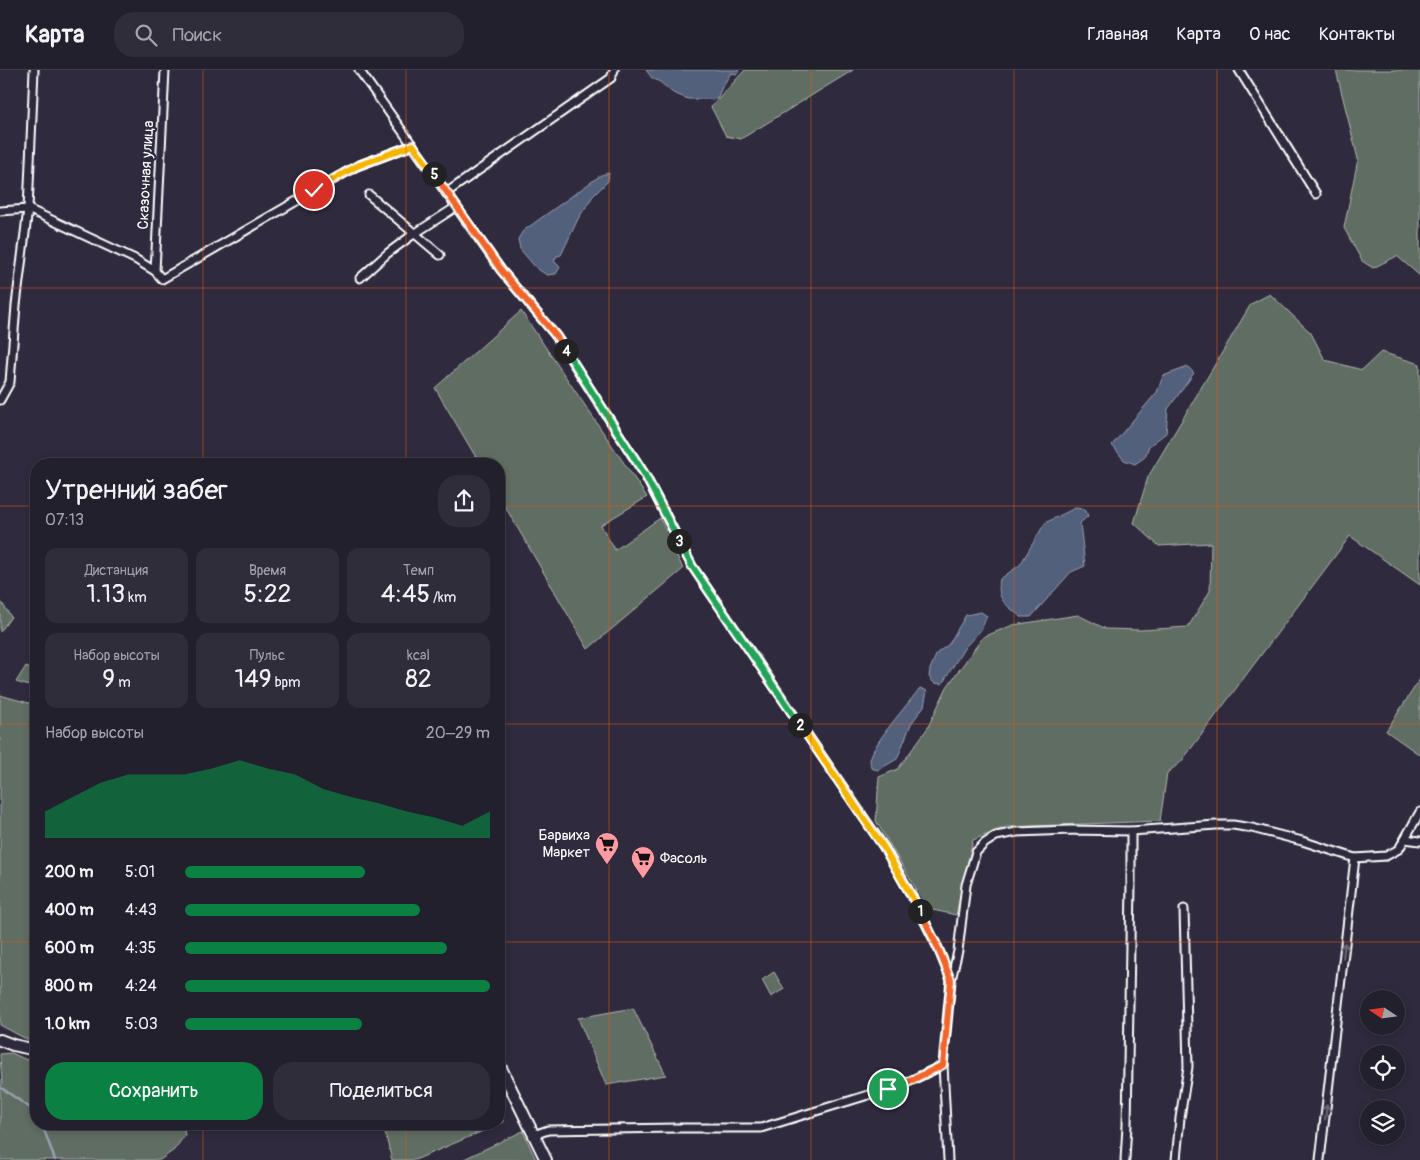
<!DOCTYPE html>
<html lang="ru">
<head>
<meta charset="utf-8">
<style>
	body { margin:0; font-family:Pangolin,sans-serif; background:#2f2d3a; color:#f1f3f6; height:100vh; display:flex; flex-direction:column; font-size:19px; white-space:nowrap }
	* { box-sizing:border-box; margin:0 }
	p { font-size:16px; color:#a3a3aa }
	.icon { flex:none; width:28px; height:28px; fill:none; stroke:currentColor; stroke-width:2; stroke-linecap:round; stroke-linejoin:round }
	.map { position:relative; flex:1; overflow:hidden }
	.sheet { position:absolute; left:30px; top:388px; width:475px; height:672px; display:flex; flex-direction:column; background:#23202e; border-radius:20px; box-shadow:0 2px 8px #0003,0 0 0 1px #403e4a }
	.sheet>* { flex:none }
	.needle { width:32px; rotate:283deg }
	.tools { position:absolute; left:1360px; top:920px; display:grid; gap:10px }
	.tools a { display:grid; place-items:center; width:45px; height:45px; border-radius:50%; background:#23202e; box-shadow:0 2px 8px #0003,0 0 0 1px #403e4a; font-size:25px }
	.pin { position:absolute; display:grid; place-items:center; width:42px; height:42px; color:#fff; margin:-21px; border:2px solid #fff; border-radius:50%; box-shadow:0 1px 5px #0007 }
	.km { position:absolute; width:25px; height:25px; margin:-12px; border-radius:50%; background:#222; color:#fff; font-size:14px; line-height:25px; text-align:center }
	.round { display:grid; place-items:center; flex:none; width:52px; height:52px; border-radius:20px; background:#2f2d3a }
	.overview { display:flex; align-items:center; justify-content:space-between; height:85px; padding:0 15px }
	h1 { font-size:28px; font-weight:600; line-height:38px }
	.stats { display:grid; grid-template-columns:repeat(3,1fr); gap:8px; height:85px; padding:5px 15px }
	.stats div { display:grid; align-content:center; border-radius:12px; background:#2f2d3a; text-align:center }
	.stats b { font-size:25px; font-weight:600 }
	.stats small { font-size:14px; font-weight:400 }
	.stats p { font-size:14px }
	.chart { height:140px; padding:10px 15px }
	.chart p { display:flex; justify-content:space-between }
	.chart svg { width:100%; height:90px; margin-top:5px; fill:#0b8043; opacity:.7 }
	.primary-button { display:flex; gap:10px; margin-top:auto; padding:10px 15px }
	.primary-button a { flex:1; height:58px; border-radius:20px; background:#0b8043; color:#fff; font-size:20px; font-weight:600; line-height:58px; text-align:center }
	.primary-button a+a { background:#2f2d3a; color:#f1f3f6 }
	ul { padding:0 15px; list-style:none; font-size:16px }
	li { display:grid; grid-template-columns:80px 60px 1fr; align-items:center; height:38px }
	li i { height:12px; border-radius:6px; background:#0b8043 }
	header { display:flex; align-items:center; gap:30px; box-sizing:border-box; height:70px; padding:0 25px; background:#23202e; border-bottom:1px solid #403e4a }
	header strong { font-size:24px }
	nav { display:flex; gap:28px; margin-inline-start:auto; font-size:18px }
	.search { width:350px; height:45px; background:#2f2d3a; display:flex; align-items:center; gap:12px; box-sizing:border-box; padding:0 18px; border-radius:20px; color:#a3a3aa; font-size:19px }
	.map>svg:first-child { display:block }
	.green { fill:#616d62; stroke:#b0b6b0 }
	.water { fill:#52607b; stroke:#97a0b0 }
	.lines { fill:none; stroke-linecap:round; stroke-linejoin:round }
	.stream { stroke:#97a0b0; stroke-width:2.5 }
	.minor-casing { stroke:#fff; stroke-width:11 }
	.secondary-casing { stroke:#fff; stroke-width:14 }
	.minor { stroke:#2f2a3d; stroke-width:7 }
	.secondary { stroke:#2f2a3d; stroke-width:10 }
	.oneway { stroke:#6d6a77 }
	.split-1-casing { stroke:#fff; stroke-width:10 }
	.split-2-casing { stroke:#fff; stroke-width:10 }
	.split-3-casing { stroke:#fff; stroke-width:10 }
	.split-4-casing { stroke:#fff; stroke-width:10 }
	.split-5-casing { stroke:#fff; stroke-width:10 }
	.split-6-casing { stroke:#fff; stroke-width:10 }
	.split-1 { stroke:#f0652b; stroke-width:6 }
	.split-2 { stroke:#f5b400; stroke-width:6 }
	.split-3 { stroke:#22a559; stroke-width:6 }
	.split-4 { stroke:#22a559; stroke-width:6 }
	.split-5 { stroke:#f0652b; stroke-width:6 }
	.split-6 { stroke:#f5b400; stroke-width:6 }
	.grid { fill:none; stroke:#e8590c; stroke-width:1; stroke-opacity:0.55 }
	.labels { text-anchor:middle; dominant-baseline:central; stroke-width:4.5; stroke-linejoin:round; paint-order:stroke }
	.street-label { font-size:15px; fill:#fff; stroke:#2f2a3d }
	.poi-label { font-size:15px; fill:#fff; stroke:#2f2a3d; text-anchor:end }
</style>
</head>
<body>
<header>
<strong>Карта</strong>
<div class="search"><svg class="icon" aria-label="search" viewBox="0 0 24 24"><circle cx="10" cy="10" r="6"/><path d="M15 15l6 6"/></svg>Поиск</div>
<nav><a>Главная</a><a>Карта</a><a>О нас</a><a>Контакты</a></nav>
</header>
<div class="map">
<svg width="1420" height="1090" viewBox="0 0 1420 1090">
	<rect width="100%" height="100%" fill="#2f2a3d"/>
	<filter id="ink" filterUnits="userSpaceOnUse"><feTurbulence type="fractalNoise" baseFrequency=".02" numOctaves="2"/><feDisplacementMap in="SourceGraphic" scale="10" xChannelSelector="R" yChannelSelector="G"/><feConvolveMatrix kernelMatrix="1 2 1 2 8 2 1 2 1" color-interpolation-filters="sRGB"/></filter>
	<g filter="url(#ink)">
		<g class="green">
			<polygon points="745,0 853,0 741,69 726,66 711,37"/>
			<polygon points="1336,0 1420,0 1420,206 1397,186 1373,198 1362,191 1344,158 1358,89"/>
			<polygon points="1270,224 1311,263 1325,290 1362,300 1381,282 1420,294 1420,515 1350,466 1181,692 1167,703 1160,751 1006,757 973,770 956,845 928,839 876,751 879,707 898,699 927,659 947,617 983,567 1013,555 1078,545 1106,559 1141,560 1188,557 1210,521 1211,473 1159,476 1134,453 1148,407 1251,234"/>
			<polygon points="521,241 647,427 601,455 615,480 660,448 683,499 588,579 499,426 499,394 480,394 435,318"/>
			<polygon points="0,530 11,547 0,562"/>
			<polygon points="26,596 36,603 36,618 16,612"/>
			<polygon points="1420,609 1420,685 1386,661"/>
			<polygon points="0,625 36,635 36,970 28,970 0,955"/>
			<polygon points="774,902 784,919 771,927 762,910"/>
			<polygon points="633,938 666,1005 606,1015 578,948"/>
			<path d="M11,983l16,7 9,1v63h147l2,11 -11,15 -14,10h-160v-74l2,-1c0,-11 -2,-21 -2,-31z"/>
			<polygon points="499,1043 504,1052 415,1090 392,1090 383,1055 360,1061 358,1054 499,1054"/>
			<polygon points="523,1061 536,1090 462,1090"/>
		</g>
		<g class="water">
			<polygon points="646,0 738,0 739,1 737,4 731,3 722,17 717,29 688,29 673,23 660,12 652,8"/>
			<polygon points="609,103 608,111 593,126 578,149 561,185 557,186 554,191 560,197 556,204 547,205 536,198 520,179 518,169 523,161 601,105"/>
			<polygon points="1188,297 1194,303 1168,339 1166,363 1149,376 1145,387 1135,394 1124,390 1112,375 1157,322 1163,306"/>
			<path d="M1075,438l10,1 3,7 -8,7 5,43 -14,6 -40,45h-10c-15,-13 -25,-16 -21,-38l20,-14 25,-42z"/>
			<polygon points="981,542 987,546 981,560 965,577 942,614 934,613 929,607 930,599 937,583 949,574 966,545"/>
			<path d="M920,618l7,3 -3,15 -13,18 -14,35 -19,11 -7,-2c0,-2 -1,-7 -1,-8 2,-16 39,-57 50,-72z"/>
		</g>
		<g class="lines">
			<g class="stream">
				<polyline points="0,1017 36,1042"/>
				<polyline points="42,1054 55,1090"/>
			</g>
			<g class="minor-casing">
				<g id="minor">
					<polyline points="165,0 155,201 162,209 357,96 413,75"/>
					<polyline points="359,0 501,200 556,266 645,405 692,496 884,777 913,828 938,878 951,910"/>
					<polyline points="1239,0 1316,124"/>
					<polyline points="446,123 611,8 614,0"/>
					<polyline points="369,125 440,185"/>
					<polyline points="0,141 28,139 135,189 155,201"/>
					<polyline points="360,208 388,183 411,166 456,137"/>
					<polyline points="0,330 10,312 16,235 28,139 34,0"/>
					<polyline points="1405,769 1420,771"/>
					<polyline points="534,1065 548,1060 677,1058 761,1058 904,1014 943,995"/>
					<polyline points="948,1090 943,995 951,910 958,881 966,815 976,782 985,773 996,766 1017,762 1070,760 1131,761 1216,755 1233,755 1252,758 1302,771 1355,788 1386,786 1399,779 1420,742"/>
					<polyline points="1125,1090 1127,1055 1131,814 1131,761"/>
					<polyline points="1176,1090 1180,1048 1188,997 1184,839"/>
					<polyline points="1320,1090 1355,788"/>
				</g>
			</g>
			<g class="secondary-casing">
				<g id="secondary">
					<polyline points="0,970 13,975 36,980"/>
					<polyline points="499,994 546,1090"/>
				</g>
			</g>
			<use href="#minor" class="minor"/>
			<use href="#secondary" class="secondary"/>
		</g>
		<defs><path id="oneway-shaft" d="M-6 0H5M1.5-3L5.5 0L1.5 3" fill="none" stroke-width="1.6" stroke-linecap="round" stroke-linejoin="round" transform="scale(1.25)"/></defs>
		<g class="oneway">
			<use href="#oneway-shaft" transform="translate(1344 880) rotate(-83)"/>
			<use href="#oneway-shaft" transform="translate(1326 1042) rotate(-83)"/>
		</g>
	</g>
	<g class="lines" filter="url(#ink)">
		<g class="split-1-casing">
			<polyline id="split-1" points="888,1019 904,1014 943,995 951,910 938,878 920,841"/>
		</g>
		<g class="split-2-casing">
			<polyline id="split-2" points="800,655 884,778 920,841"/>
		</g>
		<g class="split-3-casing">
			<polyline id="split-3" points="679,471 692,496 800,655"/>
		</g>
		<g class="split-4-casing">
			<polyline id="split-4" points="566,281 645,405 679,471"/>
		</g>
		<g class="split-5-casing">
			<polyline id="split-5" points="434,104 501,200 556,266 566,281"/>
		</g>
		<g class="split-6-casing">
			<polyline id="split-6" points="314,120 357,96 413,75 434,104"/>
		</g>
		<use href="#split-1" class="split-1"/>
		<use href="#split-2" class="split-2"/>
		<use href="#split-3" class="split-3"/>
		<use href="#split-4" class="split-4"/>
		<use href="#split-5" class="split-5"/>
		<use href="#split-6" class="split-6"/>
	</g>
	<path class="grid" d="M203,0v394M406,0v394M609,0v1090M811,0v1090M1014,0v1090M1217,0v1090M0,218h1420M0,436h36M499,436h921M0,654h36M499,654h921M0,872h36M499,872h921M203,1054v36M406,1054v36"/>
	<defs>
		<g id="supermarket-pin" transform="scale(1.25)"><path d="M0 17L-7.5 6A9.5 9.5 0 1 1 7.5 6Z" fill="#ff9aa2" stroke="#2f2a3d"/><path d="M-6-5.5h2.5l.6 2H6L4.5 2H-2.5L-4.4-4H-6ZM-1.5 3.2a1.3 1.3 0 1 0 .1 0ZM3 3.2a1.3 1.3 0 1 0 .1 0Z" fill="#111"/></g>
	</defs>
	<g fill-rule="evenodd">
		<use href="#supermarket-pin" x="607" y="774"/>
		<use href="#supermarket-pin" x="643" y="788"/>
	</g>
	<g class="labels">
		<g class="street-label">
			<text transform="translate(146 105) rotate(-87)">Сказочная улица</text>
		</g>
		<g class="poi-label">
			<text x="590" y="765">Барвиха<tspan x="590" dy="17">Маркет</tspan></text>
			<text x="660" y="788" text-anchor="start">Фасоль</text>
		</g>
	</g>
</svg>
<div class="tools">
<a><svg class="needle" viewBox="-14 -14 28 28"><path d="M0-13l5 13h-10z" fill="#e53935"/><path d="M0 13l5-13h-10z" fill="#a3a3aa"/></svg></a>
<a><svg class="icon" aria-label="locate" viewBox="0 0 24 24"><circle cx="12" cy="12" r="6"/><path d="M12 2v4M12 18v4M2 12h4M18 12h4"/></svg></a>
<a><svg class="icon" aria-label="layers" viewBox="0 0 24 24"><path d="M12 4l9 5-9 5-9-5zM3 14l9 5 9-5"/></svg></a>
</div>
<div class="pin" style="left:888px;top:1019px;background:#1e9e55"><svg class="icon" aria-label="arrive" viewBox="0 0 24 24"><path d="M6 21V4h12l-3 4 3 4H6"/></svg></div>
<div class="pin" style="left:314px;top:120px;background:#d93025"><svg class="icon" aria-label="check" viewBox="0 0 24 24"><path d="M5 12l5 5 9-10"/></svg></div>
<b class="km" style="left:920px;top:841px">1</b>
<b class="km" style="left:800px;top:655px">2</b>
<b class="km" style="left:679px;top:471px">3</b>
<b class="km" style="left:566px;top:281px">4</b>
<b class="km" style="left:434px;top:104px">5</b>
<section class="sheet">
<div class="overview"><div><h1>Утренний забег</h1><p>07:13</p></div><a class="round"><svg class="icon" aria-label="share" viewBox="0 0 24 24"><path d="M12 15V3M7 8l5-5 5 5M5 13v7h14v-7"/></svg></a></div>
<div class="stats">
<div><p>Дистанция</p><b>1.13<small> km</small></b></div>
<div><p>Время</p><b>5:22</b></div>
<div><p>Темп</p><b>4:45<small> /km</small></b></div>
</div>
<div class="stats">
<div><p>Набор высоты</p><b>9<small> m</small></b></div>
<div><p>Пульс</p><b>149<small> bpm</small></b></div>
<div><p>kcal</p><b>82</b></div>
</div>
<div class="chart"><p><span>Набор высоты</span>20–29 m</p>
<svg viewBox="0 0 160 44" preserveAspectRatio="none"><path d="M0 44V31L10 24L20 17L30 13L40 13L50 13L60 10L70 6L80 10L90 13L100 20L110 24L120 27L130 31L140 34L150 38L160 31V44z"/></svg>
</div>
<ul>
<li><b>200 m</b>5:01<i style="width:59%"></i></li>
<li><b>400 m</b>4:43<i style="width:77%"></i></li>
<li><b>600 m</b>4:35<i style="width:86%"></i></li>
<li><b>800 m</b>4:24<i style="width:100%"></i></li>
<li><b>1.0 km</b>5:03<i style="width:58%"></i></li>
</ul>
<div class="primary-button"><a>Сохранить</a><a>Поделиться</a></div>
</section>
</div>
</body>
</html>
